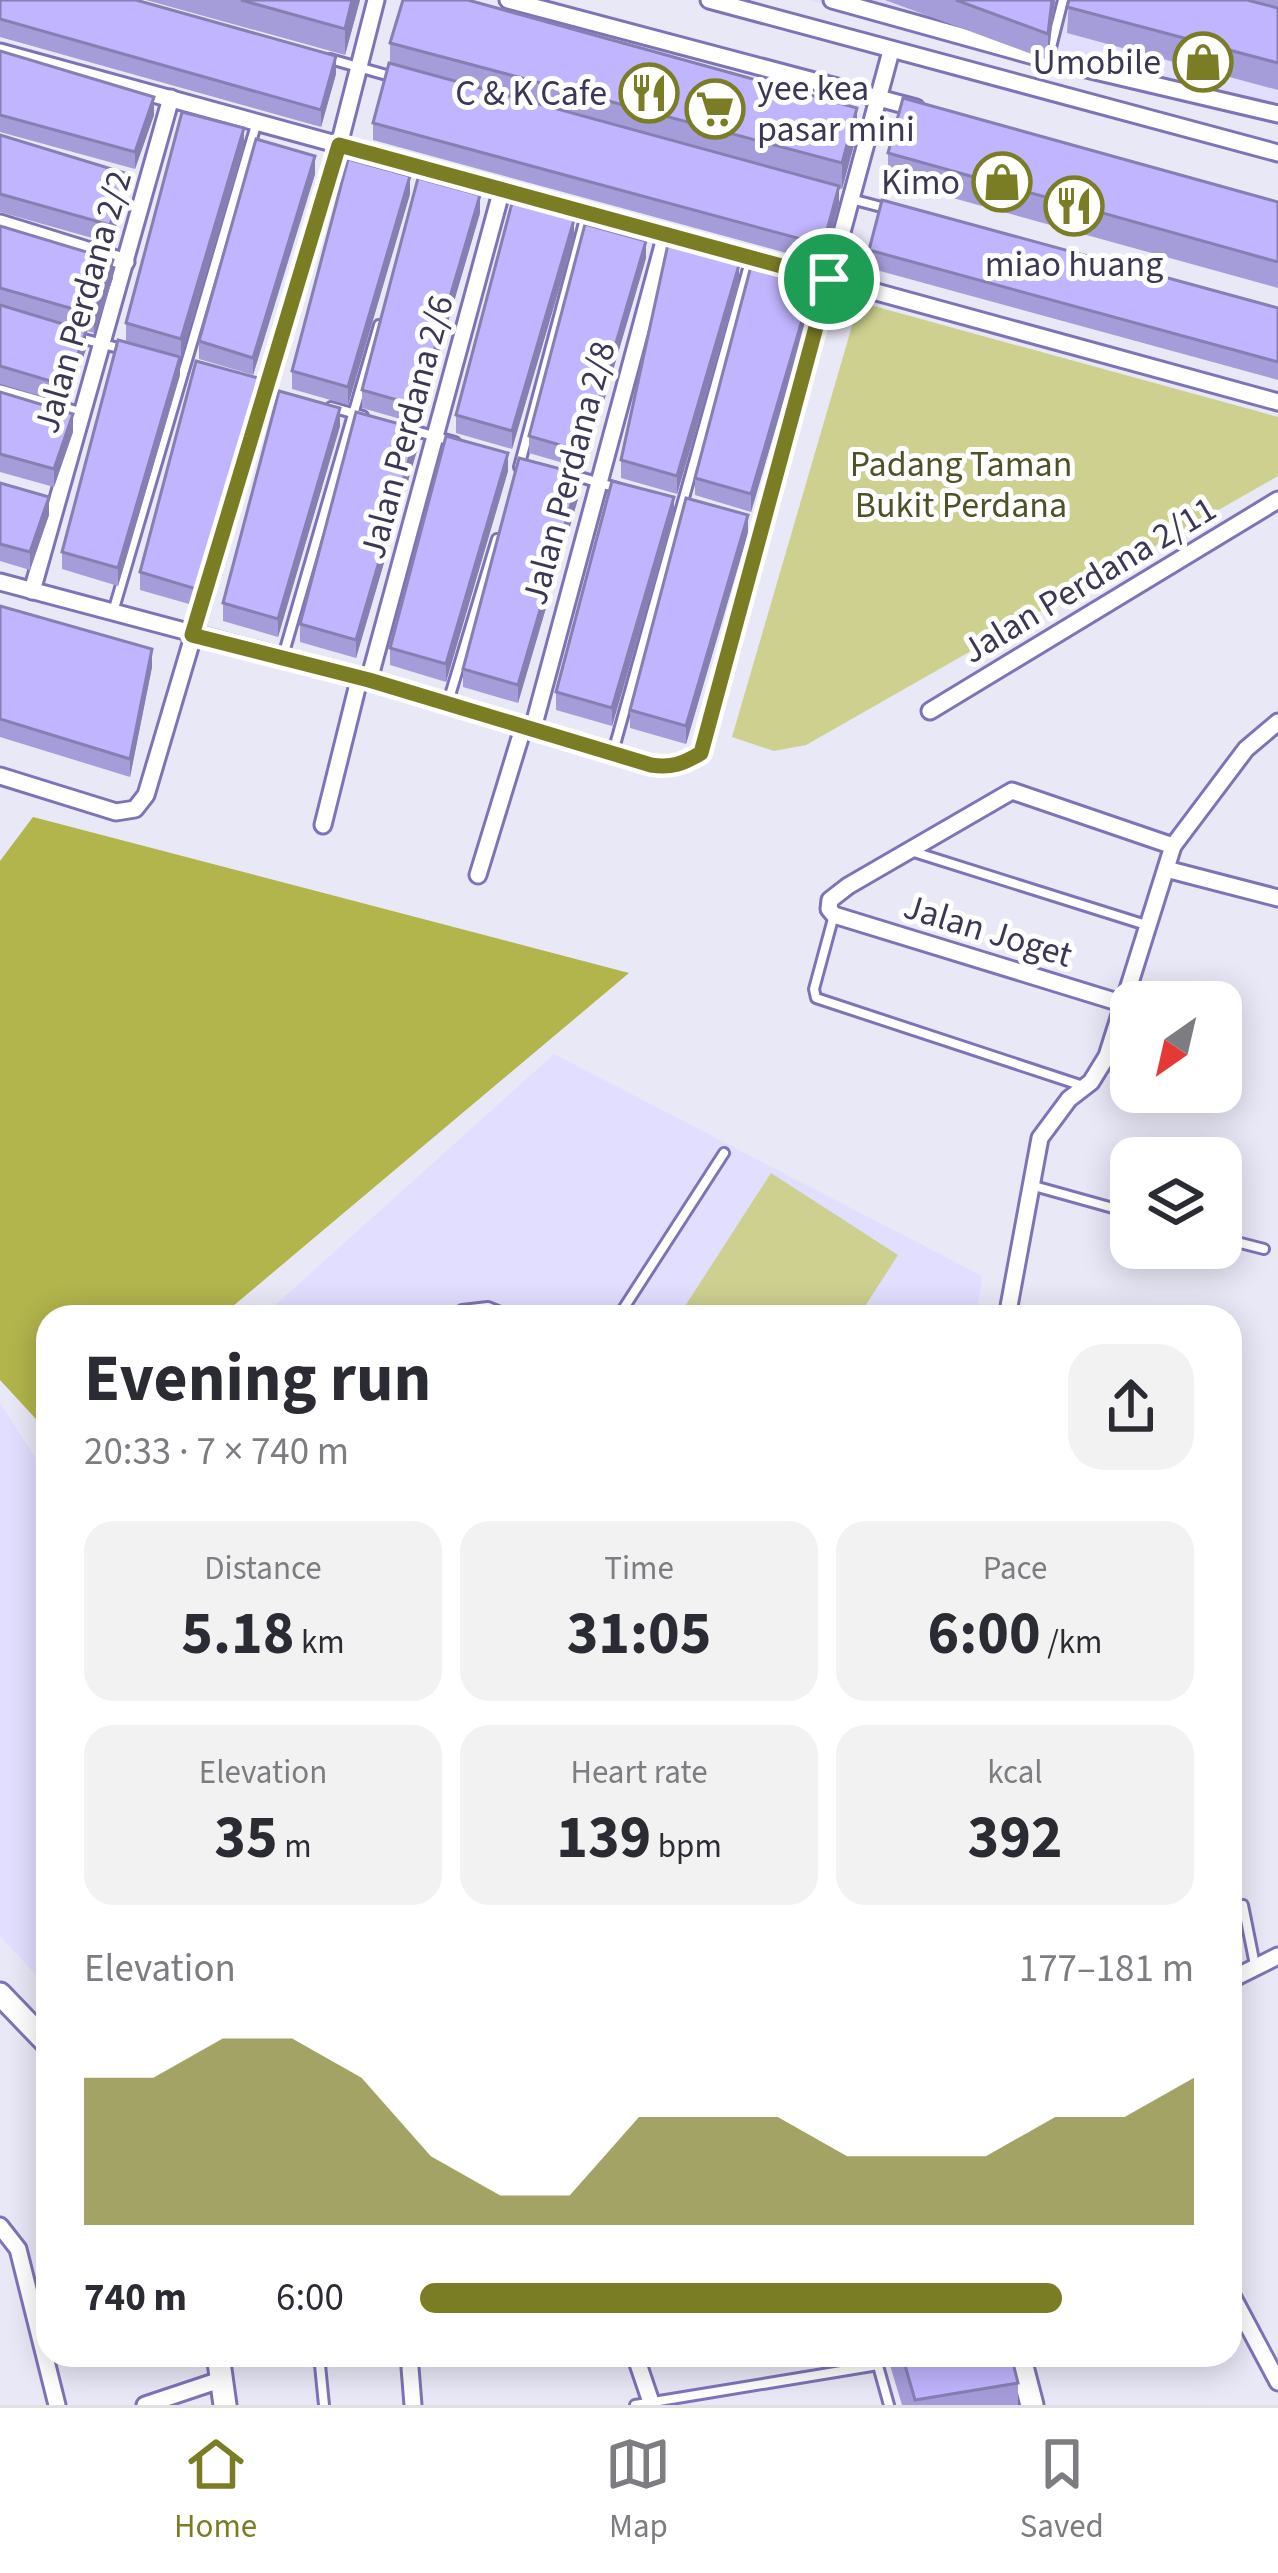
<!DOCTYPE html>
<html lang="en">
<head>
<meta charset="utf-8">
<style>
	body { margin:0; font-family:"Source Sans 3",sans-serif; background:#f2f2f3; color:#2b2b33; height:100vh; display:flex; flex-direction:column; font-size:45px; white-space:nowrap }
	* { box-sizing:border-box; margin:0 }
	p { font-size:39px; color:#7c7c81 }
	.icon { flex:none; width:66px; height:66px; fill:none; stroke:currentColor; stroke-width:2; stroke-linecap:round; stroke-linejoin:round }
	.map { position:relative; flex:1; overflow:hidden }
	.drawer { position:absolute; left:36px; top:1305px; width:1206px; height:1062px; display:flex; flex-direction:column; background:#fff; border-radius:36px; box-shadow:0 6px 30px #0003 }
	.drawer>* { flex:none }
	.needle { width:78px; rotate:214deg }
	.tools { position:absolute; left:1110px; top:981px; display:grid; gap:24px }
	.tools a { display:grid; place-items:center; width:132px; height:132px; border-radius:24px; background:#fff; box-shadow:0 6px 30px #0003; font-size:60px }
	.pin { position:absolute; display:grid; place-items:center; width:102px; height:102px; color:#fff; margin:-51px; border:6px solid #fff; border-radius:50%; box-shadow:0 3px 12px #0007 }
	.round { display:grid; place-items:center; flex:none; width:126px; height:126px; border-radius:36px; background:#f2f2f3 }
	.overview { display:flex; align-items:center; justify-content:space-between; height:204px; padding:0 48px }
	h1 { font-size:66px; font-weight:700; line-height:90px }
	.stats { display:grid; grid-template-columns:repeat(3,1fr); gap:18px; height:204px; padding:12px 48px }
	.stats div { display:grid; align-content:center; border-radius:30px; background:#f2f2f3; text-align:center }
	.stats b { font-size:60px; font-weight:700 }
	.stats small { font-size:33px; font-weight:400 }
	.stats p { font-size:33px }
	.chart { height:336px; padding:24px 48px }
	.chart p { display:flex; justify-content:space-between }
	.chart svg { width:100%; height:216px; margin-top:12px; fill:#7b7d25; opacity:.7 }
	ul { padding:0 48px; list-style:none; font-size:39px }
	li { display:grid; grid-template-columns:192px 144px 1fr; align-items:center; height:90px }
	li i { height:30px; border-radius:15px; background:#7b7d25 }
	.tabs { display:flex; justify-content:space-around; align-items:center; height:168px; border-top:3px solid #e1e1e2; background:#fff; font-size:33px; color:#7c7c81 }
	.tabs a { display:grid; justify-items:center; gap:6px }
	.tabs .selected { color:#7b7d25 }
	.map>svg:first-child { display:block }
	.built { fill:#e1deff }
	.green { fill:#cdd08e }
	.forest { fill:#b2b44c }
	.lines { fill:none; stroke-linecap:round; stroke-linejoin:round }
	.lane-casing { stroke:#7e73b7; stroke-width:14 }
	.street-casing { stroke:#7e73b7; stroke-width:21 }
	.secondary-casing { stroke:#7e73b7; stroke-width:27 }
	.lane { stroke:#fff; stroke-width:8 }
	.street { stroke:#fff; stroke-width:15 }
	.secondary { stroke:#fff; stroke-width:21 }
	.wall { fill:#a59cda }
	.shaded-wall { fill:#867fb2 }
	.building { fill:#c0b5fe; stroke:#867fb2; stroke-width:3 }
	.route-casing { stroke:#fff; stroke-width:24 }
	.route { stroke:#7b7d25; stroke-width:15 }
	.labels { text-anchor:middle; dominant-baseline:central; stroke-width:10; stroke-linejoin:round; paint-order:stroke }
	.poi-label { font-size:36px; fill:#3b3755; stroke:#fff; text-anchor:end }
	.street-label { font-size:36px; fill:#3b3755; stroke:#fff }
	.park-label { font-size:36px; fill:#4f5126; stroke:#fff }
</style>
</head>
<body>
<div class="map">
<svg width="1278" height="2405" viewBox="0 0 1278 2405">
	<rect width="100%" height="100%" fill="#e9e8f7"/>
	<g class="built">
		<polygon points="808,0 1204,0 1278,20 1278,120 1047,66"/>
		<polygon points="554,1054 982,1276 977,1317 262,1317"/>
		<polygon points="0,1403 48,1477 48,1988 0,1936"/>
	</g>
	<g class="green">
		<polygon points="859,302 1278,417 1278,476 806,745 774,751 732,737"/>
		<polygon points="771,1173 898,1255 858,1317 678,1317"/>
	</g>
	<polygon class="forest" points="33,817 629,973 220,1317 48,1317 48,1432 0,1380 0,861"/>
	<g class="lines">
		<g class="lane-casing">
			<g id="lane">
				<polyline points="330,59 390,76"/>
				<polyline points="1048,59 1063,0"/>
				<polyline points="851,199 889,209"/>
				<polyline points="76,337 126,350"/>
				<polyline points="331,407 363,416"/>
				<polyline points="412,430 455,442"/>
				<polyline points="519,467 586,215"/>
				<polyline points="573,475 617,488"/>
				<polyline points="113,612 256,125"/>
				<polyline points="283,656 379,325"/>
				<polyline points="448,702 497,539"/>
				<polyline points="613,752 751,258"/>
				<polyline points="914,852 1146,925"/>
				<polyline points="834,915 814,989 816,998 1083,1086"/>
				<polyline points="1034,1186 1131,1213"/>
				<polyline points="1221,1238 1264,1249"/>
				<polyline points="462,1310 488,1307 513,1317"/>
				<polyline points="595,1317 620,1313"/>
				<polyline points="618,1317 724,1153"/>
				<polyline points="1243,1905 1255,1965"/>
				<polyline points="319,2355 324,2405"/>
				<polyline points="875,2355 889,2405"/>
				<polyline points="635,2405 878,2365"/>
			</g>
		</g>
		<g class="street-casing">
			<g id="street">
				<polyline points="508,0 916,108"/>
				<polyline points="709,0 1278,153"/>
				<polyline points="832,0 1048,60 1278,114"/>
				<polyline points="0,52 1278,402"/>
				<polyline points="0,223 126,262"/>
				<polyline points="0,393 81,416"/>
				<path d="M0,582l369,98 282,85c21,3 32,-1 50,-12l190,-702"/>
				<polyline points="32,591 171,98"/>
				<polyline points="369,680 502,189"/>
				<polyline points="930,711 1278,500"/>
				<polyline points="533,728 666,234"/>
				<polyline points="0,776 116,812 135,809 146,795 339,145 376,0"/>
				<polyline points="323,825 359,680"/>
				<polyline points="1166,869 1278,898"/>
				<polyline points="478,875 524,725"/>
				<polyline points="1124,1004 834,915 829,909 830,900 848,886 1012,791 1173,846"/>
				<polyline points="1007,1317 1040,1138 1069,1099 1091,1082 1107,1056 1173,846 1246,749 1278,722"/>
				<polyline points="1230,1980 1278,1956"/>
				<polyline points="0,2226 18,2249 57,2405"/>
				<polyline points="1230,2292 1278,2382"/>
				<polyline points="409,2355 413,2405"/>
				<polyline points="635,2355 652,2405"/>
				<polyline points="145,2405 223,2379"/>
			</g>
		</g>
		<g class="secondary-casing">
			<g id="secondary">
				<polyline points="0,1994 48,2044"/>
				<polyline points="218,2355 225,2405"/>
				<polyline points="1019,2355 1032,2405"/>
			</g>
		</g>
		<use href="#lane" class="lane"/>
		<use href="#street" class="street"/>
		<use href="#secondary" class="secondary"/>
	</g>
	<g class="wall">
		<polygon points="0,0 336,74 321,127 0,37"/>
		<polygon points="146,0 360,0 345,55"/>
		<polygon points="885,0 1055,0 1048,60"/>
		<polygon points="1069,0 1278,0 1278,90 1067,33"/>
		<polygon points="390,43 857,134 842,189 839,189 839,204 823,263 373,140 373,123 390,63"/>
		<polygon points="0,51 154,115 135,169 0,132"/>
		<polygon points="0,135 128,192 110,243 0,212"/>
		<polygon points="244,146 181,357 126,341 126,323"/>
		<polygon points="888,153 1278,202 1278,288 888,180"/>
		<polygon points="315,174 253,375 199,359 199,341"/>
		<polygon points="410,194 348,405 292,389 292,371"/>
		<polygon points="480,213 418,424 362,408 362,390"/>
		<polygon points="0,226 113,278 94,333 46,319 86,349 67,404 0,384"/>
		<polygon points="574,238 512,449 456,433 456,415"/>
		<polygon points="869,250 1278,308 1278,380 869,268"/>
		<polygon points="646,258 584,469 529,453 529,436"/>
		<polygon points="739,283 677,494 621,478 621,460"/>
		<polygon points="813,301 751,512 695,495 695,478"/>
		<polygon points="180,375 118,586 62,569 62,552"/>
		<polygon points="0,392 73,432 54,487 0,472"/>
		<polygon points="258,395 196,606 140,590 140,572"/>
		<polygon points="340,426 278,637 223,621 223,603"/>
		<polygon points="418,447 356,658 300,642 300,624"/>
		<polygon points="508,471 446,682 390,665 390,648"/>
		<polygon points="0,483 49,515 30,570 0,561"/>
		<polygon points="580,492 518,703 463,687 463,669"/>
		<polygon points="674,515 612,726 556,710 556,692"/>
		<polygon points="748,533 686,744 630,728 630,710"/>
		<polygon points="0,606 152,667 130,777 0,737"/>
		<polygon points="887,2355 1011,2355 1018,2383 1018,2405 902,2405"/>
	</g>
	<g class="shaded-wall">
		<polygon points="352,0 360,0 345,55 345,29"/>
		<polygon points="1052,0 1055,0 1048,60 1048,34"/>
		<polygon points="336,56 336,74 321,127 321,110"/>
		<polygon points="154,97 154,115 135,169 135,152"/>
		<polygon points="857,108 857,134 842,189 842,163"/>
		<polygon points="244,128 244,146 181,357 181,339"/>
		<polygon points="315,156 315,174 253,375 253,358"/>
		<polygon points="128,174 128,192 110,243 110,225"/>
		<polygon points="410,176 410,194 348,405 348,387"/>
		<polygon points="839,186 839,204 823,263 823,245"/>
		<polygon points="480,195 480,213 418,424 418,406"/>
		<polygon points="574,220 574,238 512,449 512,431"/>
		<polygon points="646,241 646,258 584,469 584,452"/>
		<polygon points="113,260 113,278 94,333 94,315"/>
		<polygon points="739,265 739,283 677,494 677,476"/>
		<polygon points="813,283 813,301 751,512 751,494"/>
		<polygon points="86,331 86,349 67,404 67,386"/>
		<polygon points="180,357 180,375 118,586 118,568"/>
		<polygon points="258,378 258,395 196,606 196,589"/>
		<polygon points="340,408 340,426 278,637 278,619"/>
		<polygon points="73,414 73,432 54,487 54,469"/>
		<polygon points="418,429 418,447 356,658 356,640"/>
		<polygon points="508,453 508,471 446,682 446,664"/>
		<polygon points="580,474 580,492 518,703 518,685"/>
		<polygon points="49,497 49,515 30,570 30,552"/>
		<polygon points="674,497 674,515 612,726 612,708"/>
		<polygon points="748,515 748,533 686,744 686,726"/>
		<polygon points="152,649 152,667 130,777 130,759"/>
	</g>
	<g class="building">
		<polygon points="0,0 136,0 336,56 321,110 0,19"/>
		<polygon points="241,0 352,0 345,29"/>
		<polygon points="403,0 468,0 857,108 842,163 390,43"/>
		<polygon points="956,0 1052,0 1048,34"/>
		<polygon points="1069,0 1247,0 1278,8 1278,63 1067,7"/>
		<polygon points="0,51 154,97 135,152 0,115"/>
		<polygon points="389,63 839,186 823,245 373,123"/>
		<polygon points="903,98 1278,202 1278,262 888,153"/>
		<polygon points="182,112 244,128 181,339 126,323"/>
		<polygon points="0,135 128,174 110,225 0,194"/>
		<polygon points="256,139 315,156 253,358 199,341"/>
		<polygon points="348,159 410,176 348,387 292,371"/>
		<polygon points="418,178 480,195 418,406 362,390"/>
		<polygon points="882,200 1278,308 1278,362 869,250"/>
		<polygon points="512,203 574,220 512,431 456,415"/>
		<polygon points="585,224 646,241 584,452 529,436"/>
		<polygon points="0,226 113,260 94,315 0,288"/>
		<polygon points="668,244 739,265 677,476 621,460"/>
		<polygon points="751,266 813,283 751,494 695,478"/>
		<polygon points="0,305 86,331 67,386 0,366"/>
		<polygon points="118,340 180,357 118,568 62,552"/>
		<polygon points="196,361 258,378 196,589 140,572"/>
		<polygon points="279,391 340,408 278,619 223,603"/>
		<polygon points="0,392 73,414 54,469 0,454"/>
		<polygon points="356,412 418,429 356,640 300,624"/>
		<polygon points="446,436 508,453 446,664 390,648"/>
		<polygon points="519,458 580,474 518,685 463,669"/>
		<polygon points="612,481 674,497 612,708 556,692"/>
		<polygon points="0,483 49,497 30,552 0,544"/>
		<polygon points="686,498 748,515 686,726 630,710"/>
		<polygon points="0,606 152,649 130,759 0,719"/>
		<polygon points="902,2355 1011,2355 1018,2383 915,2400"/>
	</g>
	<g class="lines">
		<g class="route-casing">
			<path id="route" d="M339,145l490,134 -128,474c-18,11 -29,15 -50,12l-282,-85 -177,-45z"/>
		</g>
		<use href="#route" class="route"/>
	</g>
	<defs>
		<g id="shop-ring" transform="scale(3)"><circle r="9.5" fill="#fff" stroke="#7b7d25" stroke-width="1.5"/><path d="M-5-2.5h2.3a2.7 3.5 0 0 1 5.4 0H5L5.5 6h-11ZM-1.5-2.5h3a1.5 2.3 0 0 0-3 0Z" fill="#7b7d25"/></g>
		<g id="restaurant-ring" transform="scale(3)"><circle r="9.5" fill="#fff" stroke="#7b7d25" stroke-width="1.5"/><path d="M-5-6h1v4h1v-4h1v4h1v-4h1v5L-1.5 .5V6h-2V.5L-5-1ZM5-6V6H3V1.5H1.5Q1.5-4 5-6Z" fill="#7b7d25"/></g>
		<g id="supermarket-ring" transform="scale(3)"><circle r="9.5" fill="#fff" stroke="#7b7d25" stroke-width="1.5"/><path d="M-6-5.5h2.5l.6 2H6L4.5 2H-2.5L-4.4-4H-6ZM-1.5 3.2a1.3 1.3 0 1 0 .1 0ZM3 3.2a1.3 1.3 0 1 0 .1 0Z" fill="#7b7d25"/></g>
	</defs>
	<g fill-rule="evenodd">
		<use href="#shop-ring" x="1203" y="62"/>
		<use href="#restaurant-ring" x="649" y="93"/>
		<use href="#supermarket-ring" x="715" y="109"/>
		<use href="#shop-ring" x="1002" y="182"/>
		<use href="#restaurant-ring" x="1074" y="206"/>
	</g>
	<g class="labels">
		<g class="poi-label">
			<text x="1161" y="62">Umobile</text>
			<text x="757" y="88" text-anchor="start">yee kea<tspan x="757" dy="41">pasar mini</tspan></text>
			<text x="607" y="93">C &amp; K Cafe</text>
			<text x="960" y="182">Kimo</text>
			<text x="1074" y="264" text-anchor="middle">miao huang</text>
		</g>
		<g class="street-label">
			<text transform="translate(83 302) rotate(-74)">Jalan Perdana 2/2</text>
			<text transform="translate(407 427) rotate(-75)">Jalan Perdana 2/6</text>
			<text transform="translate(569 473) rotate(-75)">Jalan Perdana 2/8</text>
			<text transform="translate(1089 580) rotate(-31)">Jalan Perdana 2/11</text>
			<text transform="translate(988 931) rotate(17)">Jalan Joget</text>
		</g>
		<g class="park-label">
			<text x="961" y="464">Padang Taman<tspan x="961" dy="41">Bukit Perdana</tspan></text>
		</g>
	</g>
</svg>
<div class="tools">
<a><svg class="needle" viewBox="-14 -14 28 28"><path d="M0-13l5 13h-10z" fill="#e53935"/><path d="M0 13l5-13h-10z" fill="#7c7c81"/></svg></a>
<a><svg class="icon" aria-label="layers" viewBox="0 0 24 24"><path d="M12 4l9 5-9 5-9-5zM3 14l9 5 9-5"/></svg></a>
</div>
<div class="pin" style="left:829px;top:279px;background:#1e9e55"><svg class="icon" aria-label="arrive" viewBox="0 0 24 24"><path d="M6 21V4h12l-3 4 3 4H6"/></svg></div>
<section class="drawer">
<div class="overview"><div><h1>Evening run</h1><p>20:33 · 7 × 740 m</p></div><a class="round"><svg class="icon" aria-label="share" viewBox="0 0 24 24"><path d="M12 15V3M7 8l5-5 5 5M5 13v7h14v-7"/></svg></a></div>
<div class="stats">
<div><p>Distance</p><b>5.18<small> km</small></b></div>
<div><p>Time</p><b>31:05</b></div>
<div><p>Pace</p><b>6:00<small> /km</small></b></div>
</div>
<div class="stats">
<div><p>Elevation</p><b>35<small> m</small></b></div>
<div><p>Heart rate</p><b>139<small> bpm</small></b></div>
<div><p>kcal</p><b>392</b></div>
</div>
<div class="chart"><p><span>Elevation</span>177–181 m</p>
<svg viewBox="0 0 160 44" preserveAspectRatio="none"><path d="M0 44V14L10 14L20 6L30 6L40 14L50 30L60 38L70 38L80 22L90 22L100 22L110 30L120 30L130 30L140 22L150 22L160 14V44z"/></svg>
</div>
<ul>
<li><b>740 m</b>6:00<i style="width:83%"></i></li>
</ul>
</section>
</div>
<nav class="tabs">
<a class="selected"><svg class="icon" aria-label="home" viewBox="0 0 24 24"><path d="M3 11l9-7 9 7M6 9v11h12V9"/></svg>Home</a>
<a><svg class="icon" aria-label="map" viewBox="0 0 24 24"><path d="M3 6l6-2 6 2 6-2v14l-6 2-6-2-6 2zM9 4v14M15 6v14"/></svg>Map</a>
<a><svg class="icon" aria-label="saved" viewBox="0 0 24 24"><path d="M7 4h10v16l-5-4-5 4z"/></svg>Saved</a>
</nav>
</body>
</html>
